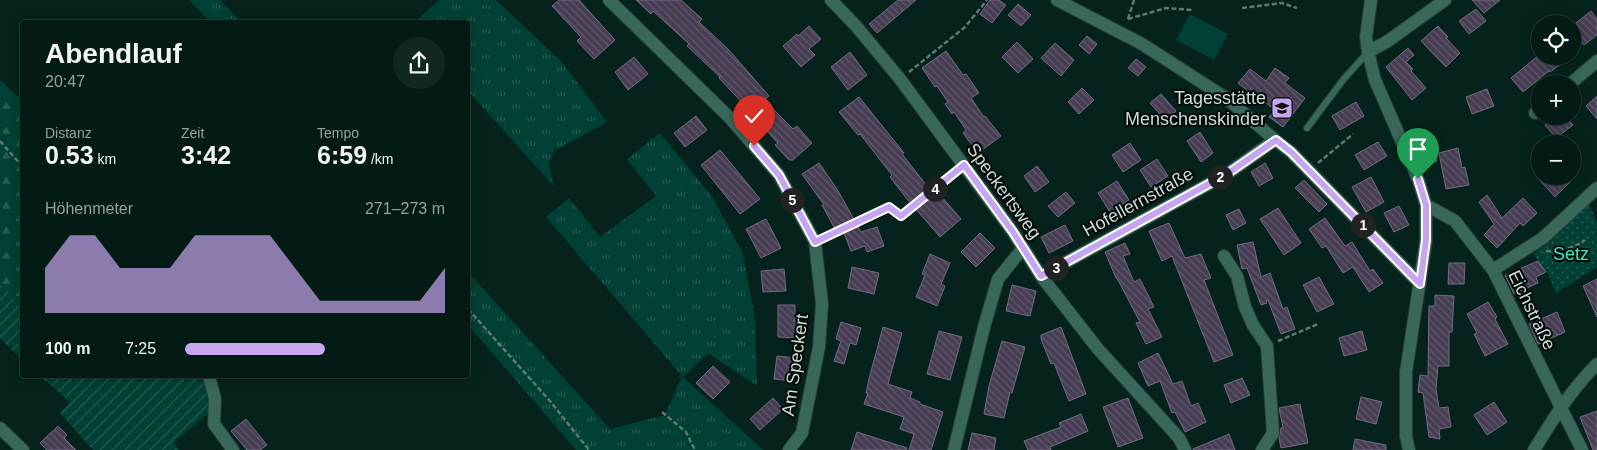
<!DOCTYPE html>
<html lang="de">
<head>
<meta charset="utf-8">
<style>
	body { margin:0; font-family:Arial,sans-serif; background:#122722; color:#f1f3f6; height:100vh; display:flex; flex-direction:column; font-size:19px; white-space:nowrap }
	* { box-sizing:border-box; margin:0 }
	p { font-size:16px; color:#97a1a0 }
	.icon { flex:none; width:28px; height:28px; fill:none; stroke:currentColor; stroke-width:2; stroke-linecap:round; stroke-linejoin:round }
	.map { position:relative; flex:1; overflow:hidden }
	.sheet { position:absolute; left:20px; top:20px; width:450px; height:358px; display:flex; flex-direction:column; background:#041a15; border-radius:5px; box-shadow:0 2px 12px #0003,0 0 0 1px #253834 }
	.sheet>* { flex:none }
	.fabs { position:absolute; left:1531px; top:15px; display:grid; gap:10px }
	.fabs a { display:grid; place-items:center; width:50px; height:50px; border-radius:50%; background:#041a15; box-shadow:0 2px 12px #0003,0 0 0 1px #253834; font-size:25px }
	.pin { position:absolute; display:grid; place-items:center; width:42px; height:42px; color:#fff; margin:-51px -21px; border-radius:50% 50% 50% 0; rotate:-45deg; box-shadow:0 0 5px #0007 }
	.pin .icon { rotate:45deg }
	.km { position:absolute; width:25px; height:25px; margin:-12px; border-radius:50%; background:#222; color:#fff; font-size:14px; line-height:25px; text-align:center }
	.round { display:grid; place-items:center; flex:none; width:52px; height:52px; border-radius:26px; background:#122722 }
	.summary { display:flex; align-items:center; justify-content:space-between; height:85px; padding:0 25px }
	h1 { font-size:28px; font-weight:700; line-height:38px }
	.metrics { display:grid; grid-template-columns:repeat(3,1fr); gap:8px; height:85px; padding:5px 25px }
	.metrics div { display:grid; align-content:center }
	.metrics b { font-size:25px; font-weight:700 }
	.metrics small { font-size:14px; font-weight:400 }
	.metrics p { font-size:14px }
	.chart { height:140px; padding:10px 25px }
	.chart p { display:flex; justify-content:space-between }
	.chart svg { width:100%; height:90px; margin-top:5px; fill:#c6a6f0; opacity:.7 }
	ul { padding:0 25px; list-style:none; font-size:16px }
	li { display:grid; grid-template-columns:80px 60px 1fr; align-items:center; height:38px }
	li i { height:12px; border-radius:6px; background:#c6a6f0 }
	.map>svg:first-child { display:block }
	.grass { fill:url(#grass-tufts) }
	.forest { fill:url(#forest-firs) }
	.park { fill:url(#park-dots) }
	.garden { fill:url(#garden-furrows) }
	.pitch { fill:#014034 }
	.building { fill:url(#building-back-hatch); stroke:#746a81 }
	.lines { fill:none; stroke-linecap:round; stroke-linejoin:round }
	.service-casing { stroke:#213d36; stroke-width:8 }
	.minor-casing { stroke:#213d36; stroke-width:14 }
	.path { stroke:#607872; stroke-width:2.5; stroke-dasharray:5 2.5; stroke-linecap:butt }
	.service { stroke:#3a675b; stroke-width:6 }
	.minor { stroke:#3a675b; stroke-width:12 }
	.route-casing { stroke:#fff; stroke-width:10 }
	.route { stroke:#c6a6f0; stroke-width:6 }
	.labels { text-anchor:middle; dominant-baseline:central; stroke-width:4; stroke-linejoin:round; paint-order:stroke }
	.poi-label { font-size:18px; fill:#ccdcd7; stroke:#020a07; text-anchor:end }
	.street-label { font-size:18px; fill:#ccdcd7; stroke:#020a07 }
	.park-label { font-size:18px; fill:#34ecc6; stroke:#020a07 }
</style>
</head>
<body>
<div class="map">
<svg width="1597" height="450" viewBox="0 0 1597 450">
	<defs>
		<pattern id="grass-tufts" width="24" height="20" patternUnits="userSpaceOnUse" patternTransform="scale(1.25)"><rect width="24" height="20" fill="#014034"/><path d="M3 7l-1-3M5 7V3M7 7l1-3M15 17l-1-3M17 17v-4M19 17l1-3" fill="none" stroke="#255b51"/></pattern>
		<pattern id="forest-firs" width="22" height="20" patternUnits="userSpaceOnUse" patternTransform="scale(1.25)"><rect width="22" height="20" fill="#014034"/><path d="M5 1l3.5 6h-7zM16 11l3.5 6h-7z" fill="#255b51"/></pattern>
		<pattern id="park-dots" width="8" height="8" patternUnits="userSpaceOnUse" patternTransform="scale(1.25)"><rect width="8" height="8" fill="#014034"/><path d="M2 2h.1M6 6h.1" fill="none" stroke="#255b51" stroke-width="1.8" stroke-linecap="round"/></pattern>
		<pattern id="garden-furrows" width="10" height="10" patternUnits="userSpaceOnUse" patternTransform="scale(1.25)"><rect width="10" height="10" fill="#014034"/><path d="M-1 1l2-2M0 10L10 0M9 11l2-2" fill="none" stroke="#255b51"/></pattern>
		<pattern id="building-back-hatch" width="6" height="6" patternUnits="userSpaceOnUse" patternTransform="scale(1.25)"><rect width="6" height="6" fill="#463d53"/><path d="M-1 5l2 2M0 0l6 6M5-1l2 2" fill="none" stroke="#60586b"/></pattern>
	</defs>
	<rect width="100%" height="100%" fill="#05231c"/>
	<g class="grass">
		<polygon points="189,0 220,0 241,22 210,22"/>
		<polygon points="439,0 496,0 562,62 607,122 554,151 549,164 554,186 468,91 468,22 415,22"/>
		<polygon points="660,133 713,198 743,254 755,319 757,386 708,353 683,377 763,450 576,450 468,325 468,272 610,429 665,415 682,376 546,217 569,198 600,237 656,196 627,159"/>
	</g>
	<polygon class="forest" points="0,80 22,101 22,306 0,284"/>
	<polygon class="park" points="1588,202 1597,222 1597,267 1556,293 1547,272 1533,254 1548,241"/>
	<g class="garden">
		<polygon points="0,284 22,306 22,360 0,338"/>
		<polygon points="39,375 211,375 220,403 173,443 179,450 93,450 60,413 70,402"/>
	</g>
	<polygon class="pitch" points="1190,14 1228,34 1214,60 1176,40"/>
	<g class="building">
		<polygon points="559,0 579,0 615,40 594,59 577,41 581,37 552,6"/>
		<polygon points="636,0 681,0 702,19 699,22 728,49 769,96 764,100 772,111 774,110 793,129 797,126 812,143 793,160 789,160 775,145 778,143 746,109 747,108 719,78 720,77 687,46 689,44 653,11 651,14"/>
		<polygon points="898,0 916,0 877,33 869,24"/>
		<polygon points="990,0 999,0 1006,5 992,23 980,14"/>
		<polygon points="1472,0 1500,0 1484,13"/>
		<polygon points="1018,4 1031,15 1021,26 1008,15"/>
		<polygon points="1476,9 1486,21 1469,34 1459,21"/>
		<polygon points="1591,11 1597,19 1597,35 1584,45 1572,30 1572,26"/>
		<polygon points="809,26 821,39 809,49 815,55 801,67 783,46 797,34 798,36"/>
		<polygon points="1438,26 1448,37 1446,38 1460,53 1446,67 1421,41"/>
		<polygon points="1087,36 1097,44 1089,54 1079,45"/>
		<polygon points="1017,42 1033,59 1018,73 1002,57"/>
		<polygon points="1055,43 1074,60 1061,76 1041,58"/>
		<polygon points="1408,48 1414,55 1406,62 1413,69 1411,71 1426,88 1412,100 1386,67"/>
		<polygon points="946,51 963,75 966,74 979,93 971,98 984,117 985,116 1001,136 978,153 963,133 966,130 954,112 952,114 945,104 948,102 937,86 935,87 922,68"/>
		<polygon points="850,52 867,75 848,90 831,67"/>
		<polygon points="1538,56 1572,56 1550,72 1549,71 1523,92 1511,78"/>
		<polygon points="634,57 648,74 628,90 615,72"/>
		<polygon points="1136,59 1146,67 1138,76 1128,68"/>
		<polygon points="1275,68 1289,78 1285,83 1305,98 1283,127 1269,117 1275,110 1260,98 1256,103 1245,95 1248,91 1238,83 1250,69 1266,81"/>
		<polygon points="1082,88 1094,100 1079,114 1068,102"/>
		<polygon points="1487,89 1494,106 1472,114 1466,97"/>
		<polygon points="1161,94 1176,111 1165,120 1150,103"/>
		<polygon points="1597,96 1597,119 1586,106"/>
		<polygon points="859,97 904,153 902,154 938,200 942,197 961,219 940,237 907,199 890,177 892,175 860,134 858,135 839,112"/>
		<polygon points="1356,102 1364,116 1340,130 1332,116"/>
		<polygon points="696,116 707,130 685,147 674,133"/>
		<polygon points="1556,116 1566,116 1573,125 1556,138 1545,125"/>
		<polygon points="1200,132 1213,153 1201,162 1187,141"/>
		<polygon points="1378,142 1387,156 1364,170 1355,155"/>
		<polygon points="1130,143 1141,160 1123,172 1112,155"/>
		<polygon points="1431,148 1437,161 1426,166 1420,153"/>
		<polygon points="1458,148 1462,168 1465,167 1469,185 1446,189 1439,153"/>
		<polygon points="720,150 760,199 740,214 701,165"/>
		<polygon points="1157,159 1168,176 1151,187 1140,170"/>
		<polygon points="819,163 837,189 861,232 877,227 884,246 867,252 865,246 851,251 841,225 835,229 822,205 824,205 802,174"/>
		<polygon points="1265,163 1273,178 1259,186 1251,172"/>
		<polygon points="1037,166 1049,182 1035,192 1024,176"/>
		<polygon points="1536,176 1576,176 1555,197"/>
		<polygon points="1371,177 1384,202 1366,212 1352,187"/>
		<polygon points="1304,180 1327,204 1319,212 1295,188"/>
		<polygon points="1117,181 1129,200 1110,212 1098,193"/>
		<polygon points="1066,192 1075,203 1058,217 1048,206"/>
		<polygon points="1487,195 1502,218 1523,198 1537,213 1523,226 1520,223 1497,248 1484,235 1494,224 1479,202"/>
		<polygon points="1399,206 1409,225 1394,232 1384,213"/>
		<polygon points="1278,208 1301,243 1284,255 1260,219"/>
		<polygon points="1239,209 1246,223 1233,230 1226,215"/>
		<polygon points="1325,218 1345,246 1352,242 1370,271 1373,269 1383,283 1369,292 1353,267 1343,273 1326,246 1322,248 1309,229"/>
		<polygon points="766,219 781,248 761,258 746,229"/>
		<polygon points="1169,223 1185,258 1201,254 1211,278 1204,280 1233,355 1214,362 1172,256 1162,261 1149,231"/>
		<polygon points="1065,225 1073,241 1049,253 1041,237"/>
		<polygon points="980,233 995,248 976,267 961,252"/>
		<polygon points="1253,242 1261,277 1270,273 1283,309 1287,307 1295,329 1281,334 1268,300 1266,301 1267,303 1261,305 1247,268 1242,269 1237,245"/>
		<polygon points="1125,243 1130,254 1123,256 1134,282 1140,279 1154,307 1148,309 1162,337 1146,344 1136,323 1140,322 1117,278 1116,278 1105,252"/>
		<polygon points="930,254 950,263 941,284 945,286 937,306 916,297 925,275 922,274"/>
		<polygon points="1538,261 1546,272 1536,277 1538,283 1514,294 1505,275"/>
		<polygon points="1449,263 1465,263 1464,284 1448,284"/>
		<polygon points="852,267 879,273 874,294 848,288"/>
		<polygon points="784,269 786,291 763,292 761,271"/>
		<polygon points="1319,277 1334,304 1317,312 1303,285"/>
		<polygon points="1597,279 1597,317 1583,286"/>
		<polygon points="1012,285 1036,291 1030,316 1006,311"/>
		<polygon points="1435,295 1454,296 1452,332 1449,332 1449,366 1438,366 1436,388 1439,408 1448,407 1451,427 1439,429 1440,439 1429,437 1423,393 1418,392 1420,375 1428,376 1429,306 1435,306"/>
		<polygon points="1488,302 1497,317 1495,319 1508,344 1485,356 1474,334 1477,333 1467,314"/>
		<polygon points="778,305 795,305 795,338 778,337"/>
		<polygon points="1557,312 1565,332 1538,344 1529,324"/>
		<polygon points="841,322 861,328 856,345 850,343 844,364 834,361 841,341 836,339"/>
		<polygon points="883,327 902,333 888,384 912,392 910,398 920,402 920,404 943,412 931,450 909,450 914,434 900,429 904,417 864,404 868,393 866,393 869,379"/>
		<polygon points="1061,327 1086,394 1069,401 1054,363 1051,364 1041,339 1041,335"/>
		<polygon points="939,331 962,337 950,380 927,374"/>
		<polygon points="1362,331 1367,350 1344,356 1339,338"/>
		<polygon points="1002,341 1025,347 1012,393 1010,392 1004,418 984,414 989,386"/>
		<polygon points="1158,353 1173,384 1182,381 1191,406 1198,403 1206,422 1185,432 1175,412 1172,413 1160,381 1148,386 1138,363"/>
		<polygon points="777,356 797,358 794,381 774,379"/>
		<polygon points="713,366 730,382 713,399 696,383"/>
		<polygon points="1242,378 1250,395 1231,403 1224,385"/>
		<polygon points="1361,397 1382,402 1376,424 1356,419"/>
		<polygon points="773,398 783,409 760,430 750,419"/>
		<polygon points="1128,398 1143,438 1118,447 1103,407"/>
		<polygon points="1494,402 1507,422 1487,435 1474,415"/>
		<polygon points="1300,404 1308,443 1281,448 1279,438 1281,428 1283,427 1279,408"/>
		<polygon points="1597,411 1597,450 1593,450 1580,417"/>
		<polygon points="1081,414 1088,431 1050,447 1051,450 1028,450 1024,441 1061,427 1059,423"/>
		<polygon points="246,419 267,445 260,450 247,450 231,431"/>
		<polygon points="58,426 67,435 64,438 76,450 47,450 40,443"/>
		<polygon points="857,432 907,448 906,450 851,450"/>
		<polygon points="972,433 996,438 994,450 968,450"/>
		<polygon points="1229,434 1235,450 1193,450 1193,449"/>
		<polygon points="1355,439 1386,445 1386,450 1353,450"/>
	</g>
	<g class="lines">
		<g class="service-casing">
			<polyline id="service" points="1307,128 1343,80 1368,52"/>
		</g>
		<g class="minor-casing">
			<g id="minor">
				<polyline points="609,0 730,118 779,175 815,242 822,304 819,347 802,433 789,450"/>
				<polyline points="831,0 856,26 900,79 1013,232 1041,276 1098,349 1179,438 1185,450"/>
				<polyline points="1057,0 1142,44 1226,98 1275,140 1291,152 1420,284"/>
				<polyline points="1371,0 1366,37 1368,52 1375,80 1418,179 1426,205 1426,241 1406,372 1406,436 1409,450"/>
				<polyline points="1368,52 1388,41 1445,0"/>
				<polyline points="1570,84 1597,61"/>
				<polyline points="1535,113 1540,109"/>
				<polyline points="1426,205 1455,221 1493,270 1582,450"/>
				<polyline points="1224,256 1237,276 1245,307 1253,325 1267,346 1273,433 1262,450"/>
				<polyline points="1493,270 1543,238 1597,188"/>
				<polyline points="1041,276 1227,174 1275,140"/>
				<polyline points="209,376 215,399 214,424 233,450"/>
				<polyline points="0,428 23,450"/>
				<polyline points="954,450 984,327 998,279 1023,248"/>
				<path d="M1534,450c19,-31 37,-60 63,-86"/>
			</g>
		</g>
		<g class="path">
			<polyline points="1242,8 1282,3 1297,8"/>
			<polyline points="1128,19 1166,8 1193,10"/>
			<polyline points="1128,19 1134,0"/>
			<polyline points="909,72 965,27 987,0"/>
			<polyline points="0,141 22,166"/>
			<polyline points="1318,163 1353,134"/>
			<polyline points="825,237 889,207 901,216 955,173"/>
			<path d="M1546,251c13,1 28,-3 39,-11"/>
			<polyline points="468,309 550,401 589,450"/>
			<polyline points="1278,341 1318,324"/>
			<polyline points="662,412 686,432 695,450"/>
		</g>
		<use href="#service" class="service"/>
		<use href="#minor" class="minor"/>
	</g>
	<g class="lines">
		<g class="route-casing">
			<polyline id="route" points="754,146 779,175 815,242 889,207 901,216 964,165 1013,232 1041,276 1227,174 1276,140 1291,152 1420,284 1426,240 1426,205 1418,179"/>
		</g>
		<use href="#route" class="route"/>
	</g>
	<defs>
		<g id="school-square" transform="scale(1.125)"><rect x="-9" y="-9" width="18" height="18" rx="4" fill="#c6a6f0" stroke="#020a07"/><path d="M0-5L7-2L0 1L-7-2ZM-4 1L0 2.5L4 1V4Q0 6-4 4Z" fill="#111"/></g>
	</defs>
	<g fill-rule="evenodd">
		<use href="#school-square" x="1282" y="108"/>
	</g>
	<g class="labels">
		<g class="poi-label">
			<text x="1266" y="98">Tagesstätte<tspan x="1266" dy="21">Menschenskinder</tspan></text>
		</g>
		<g class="street-label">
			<text transform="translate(1004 191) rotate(54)">Speckertsweg</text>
			<text transform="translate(1138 202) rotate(-29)">Hofellernstraße</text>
			<text transform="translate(1532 310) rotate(64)">Eichstraße</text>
			<text transform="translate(795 365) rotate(-82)">Am Speckert</text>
		</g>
		<g class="park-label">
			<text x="1571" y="254">Setz</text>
		</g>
	</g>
</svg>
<div class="fabs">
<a><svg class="icon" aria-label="locate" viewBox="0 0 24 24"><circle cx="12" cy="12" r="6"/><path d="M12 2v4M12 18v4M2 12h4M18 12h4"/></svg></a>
<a>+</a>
<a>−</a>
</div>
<div class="pin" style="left:1418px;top:179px;background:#1e9e55"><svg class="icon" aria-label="arrive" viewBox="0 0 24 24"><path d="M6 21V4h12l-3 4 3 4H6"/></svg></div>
<div class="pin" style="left:754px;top:146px;background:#d93025"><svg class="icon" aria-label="check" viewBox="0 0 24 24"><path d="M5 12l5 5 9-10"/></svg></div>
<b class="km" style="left:1363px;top:225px">1</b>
<b class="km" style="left:1220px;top:177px">2</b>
<b class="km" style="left:1056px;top:268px">3</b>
<b class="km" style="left:935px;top:189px">4</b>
<b class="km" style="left:792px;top:200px">5</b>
<section class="sheet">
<div class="summary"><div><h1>Abendlauf</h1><p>20:47</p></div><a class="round"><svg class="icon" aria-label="share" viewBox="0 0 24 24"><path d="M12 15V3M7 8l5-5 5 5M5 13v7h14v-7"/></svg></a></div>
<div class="metrics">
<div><p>Distanz</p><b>0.53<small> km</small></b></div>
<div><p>Zeit</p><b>3:42</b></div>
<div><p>Tempo</p><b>6:59<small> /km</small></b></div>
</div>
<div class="chart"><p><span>Höhenmeter</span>271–273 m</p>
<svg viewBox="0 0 160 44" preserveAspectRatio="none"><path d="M0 44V22L10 6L20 6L30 22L40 22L50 22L60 6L70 6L80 6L90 6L100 22L110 38L120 38L130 38L140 38L150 38L160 22V44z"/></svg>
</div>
<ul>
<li><b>100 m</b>7:25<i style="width:54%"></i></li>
</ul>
</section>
</div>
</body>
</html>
